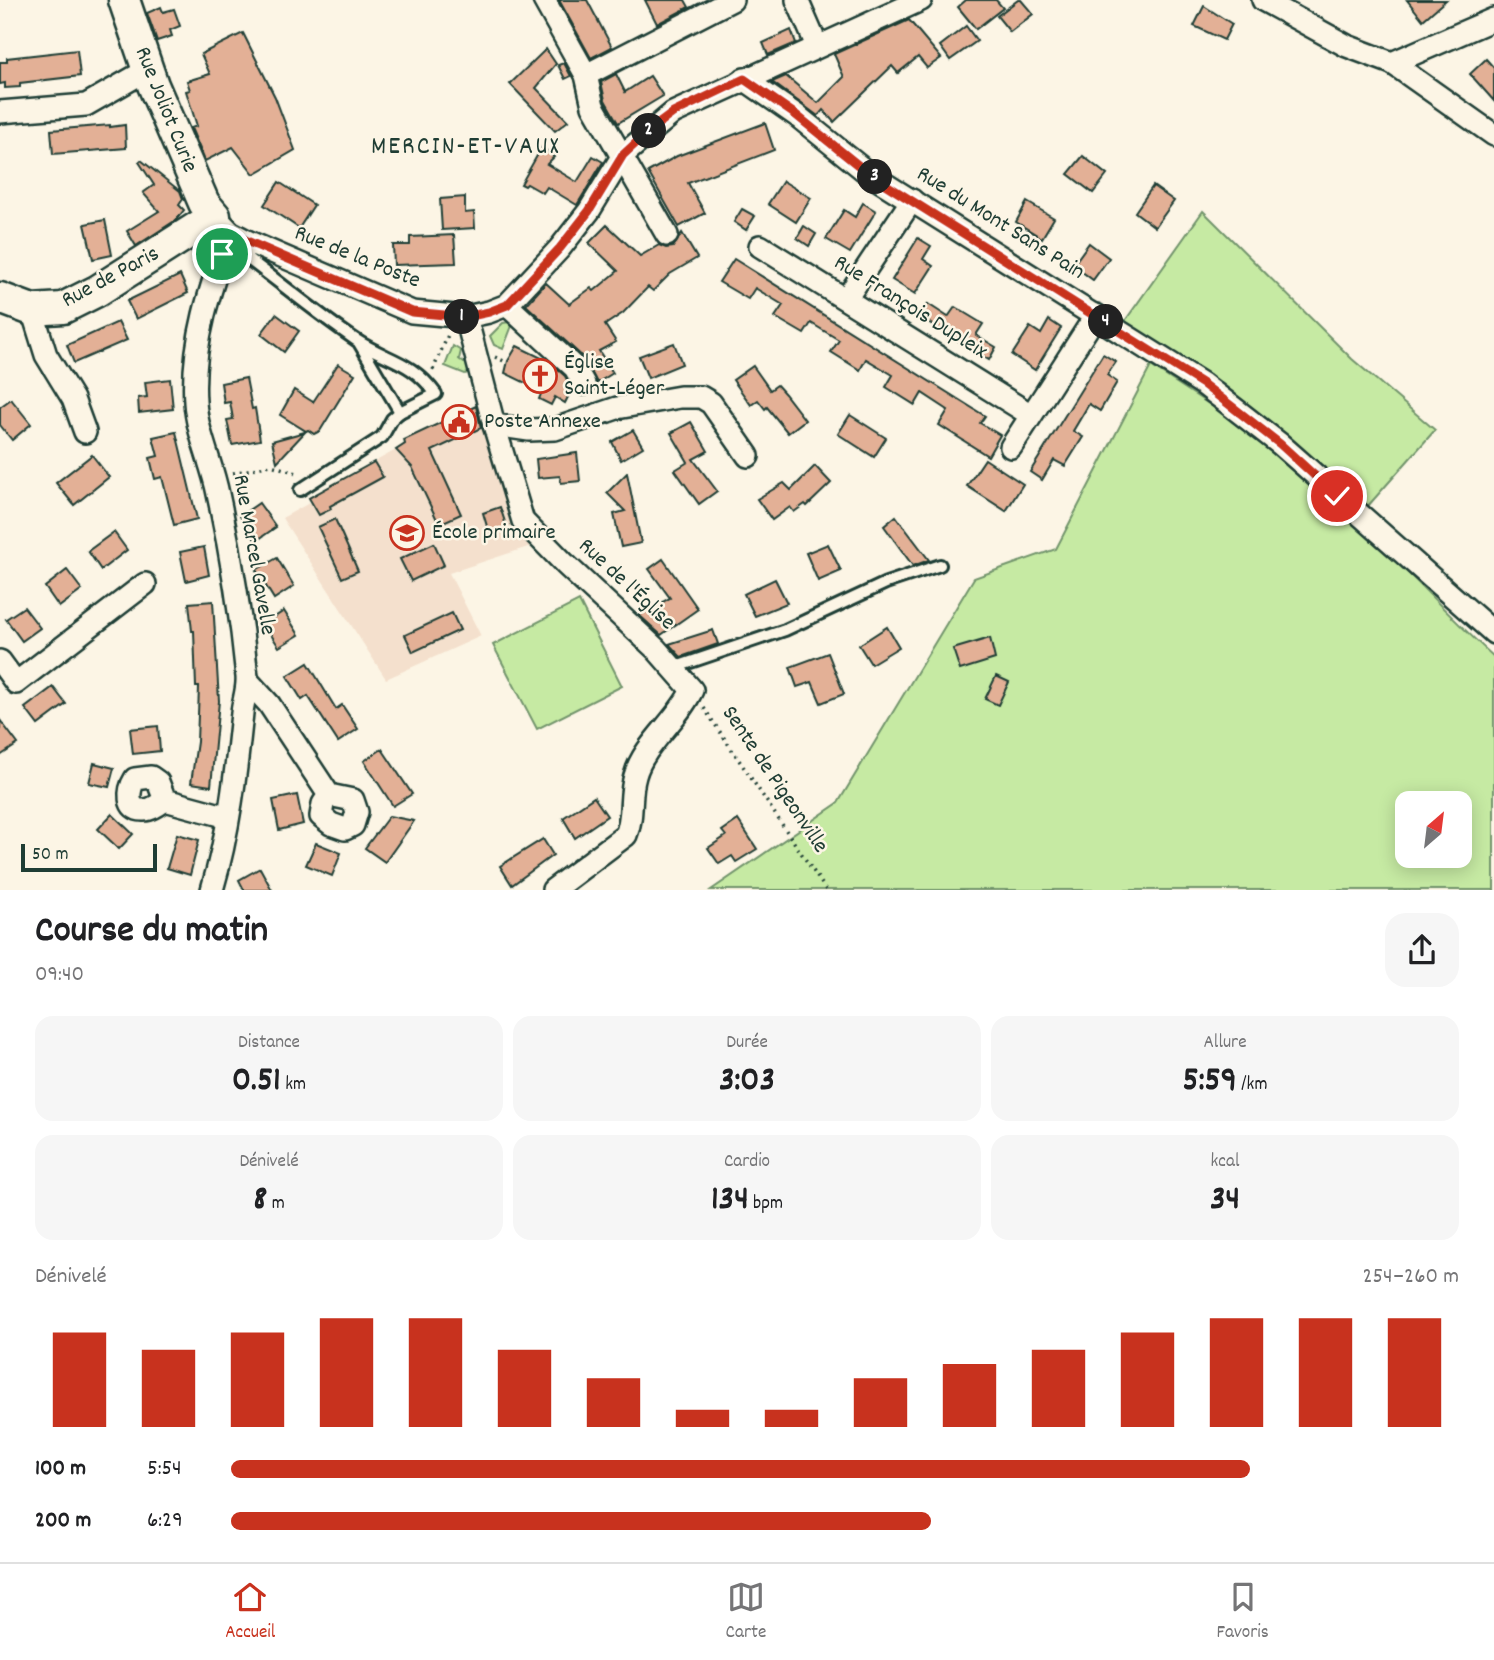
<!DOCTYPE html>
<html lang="fr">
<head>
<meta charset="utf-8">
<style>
	body { margin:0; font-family:Dekko,sans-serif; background:#f6f6f6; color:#202124; height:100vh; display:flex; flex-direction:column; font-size:26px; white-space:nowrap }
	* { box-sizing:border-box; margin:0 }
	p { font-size:23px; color:#757577 }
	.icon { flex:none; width:38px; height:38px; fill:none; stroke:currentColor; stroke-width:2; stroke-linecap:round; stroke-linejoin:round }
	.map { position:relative; height:890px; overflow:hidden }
	.panel { display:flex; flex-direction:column; background:#fff; flex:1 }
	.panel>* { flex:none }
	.needle { width:46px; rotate:28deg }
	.buttons { position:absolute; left:1395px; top:791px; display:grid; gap:14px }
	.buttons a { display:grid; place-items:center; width:77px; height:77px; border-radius:14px; background:#fff; box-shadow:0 4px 18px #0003; font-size:35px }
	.scale { position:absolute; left:21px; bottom:18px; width:136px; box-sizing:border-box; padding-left:7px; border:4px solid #1f3d34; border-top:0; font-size:19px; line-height:24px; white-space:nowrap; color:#1f3d34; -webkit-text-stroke:5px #fcf5e5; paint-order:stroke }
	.pin { position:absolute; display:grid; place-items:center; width:60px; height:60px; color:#fff; margin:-30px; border:4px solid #fff; border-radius:50%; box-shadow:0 2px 7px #0007 }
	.km { position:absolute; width:35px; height:35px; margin:-18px; border-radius:50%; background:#222; color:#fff; font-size:19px; line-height:35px; text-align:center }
	.round { display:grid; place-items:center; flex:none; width:74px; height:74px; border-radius:21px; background:#f6f6f6 }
	.head { display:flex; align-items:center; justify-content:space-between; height:119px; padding:0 35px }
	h1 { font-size:38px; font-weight:700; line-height:52px }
	.stats { display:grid; grid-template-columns:repeat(3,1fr); gap:10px; height:119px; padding:7px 35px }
	.stats div { display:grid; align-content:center; border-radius:18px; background:#f6f6f6; text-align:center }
	.stats b { font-size:35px; font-weight:700 }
	.stats small { font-size:19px; font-weight:400 }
	.stats p { font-size:19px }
	.chart { height:196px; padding:14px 35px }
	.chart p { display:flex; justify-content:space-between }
	.chart svg { width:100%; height:126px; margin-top:7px; stroke:#c8321e; stroke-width:6 }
	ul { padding:0 35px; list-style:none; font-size:23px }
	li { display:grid; grid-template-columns:112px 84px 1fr; align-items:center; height:52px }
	li i { height:18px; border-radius:9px; background:#c8321e }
	.tab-bar { display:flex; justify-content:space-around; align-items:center; height:98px; border-top:2px solid #e0e0e0; background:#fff; font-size:19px; color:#757577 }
	.tab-bar a { display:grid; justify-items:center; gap:4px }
	.tab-bar .selected { color:#c8321e }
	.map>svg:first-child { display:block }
	.built { fill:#f4e0cd }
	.green { fill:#c6eaa3; stroke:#72946c; stroke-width:2; fill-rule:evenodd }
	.building { fill:#e3b096; stroke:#1f3d34; stroke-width:2 }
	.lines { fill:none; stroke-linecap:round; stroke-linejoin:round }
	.lane-casing { stroke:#1f3d34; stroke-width:16 }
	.street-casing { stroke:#1f3d34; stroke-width:26 }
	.secondary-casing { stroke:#1f3d34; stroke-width:35 }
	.path { stroke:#1f3d34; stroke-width:3.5; stroke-dasharray:2 5; stroke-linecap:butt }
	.lane { stroke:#fcf5e5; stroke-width:10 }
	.street { stroke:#fcf5e5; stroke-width:21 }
	.secondary { stroke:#fcf5e5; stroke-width:30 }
	.route-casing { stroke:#fff; stroke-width:14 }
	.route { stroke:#c8321e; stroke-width:9 }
	.labels { text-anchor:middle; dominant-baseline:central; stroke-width:5; stroke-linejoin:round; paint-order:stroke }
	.street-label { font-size:23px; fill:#1f3d34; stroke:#fcf5e5 }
	.poi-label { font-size:23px; fill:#1f3d34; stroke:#fcf5e5; text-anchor:start }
	.quarter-label { font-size:26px; letter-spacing:2px; fill:#1f3d34; stroke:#fcf5e5 }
</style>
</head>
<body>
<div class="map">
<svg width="1494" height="890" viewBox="0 0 1494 890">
	<rect width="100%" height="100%" fill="#fcf5e5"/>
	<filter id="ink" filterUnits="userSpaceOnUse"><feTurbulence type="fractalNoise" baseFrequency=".0143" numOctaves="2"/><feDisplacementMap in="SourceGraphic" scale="14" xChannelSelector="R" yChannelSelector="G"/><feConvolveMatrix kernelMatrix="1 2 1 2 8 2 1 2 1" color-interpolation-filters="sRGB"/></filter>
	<g filter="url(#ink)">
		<polygon class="built" points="478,405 487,425 512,521 534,545 449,573 481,636 386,679 282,518 311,502 309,498 405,445 404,440"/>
		<g class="green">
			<polygon points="1203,211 1352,359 1435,430 1367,507 1208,377 1125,321"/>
			<polygon points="509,322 513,323 503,349 494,345 490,336 503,323"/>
			<polygon points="453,346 461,351 459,359 464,363 469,358 474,371 465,374 445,366"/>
			<path d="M1151,366c41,28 85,54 125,84 79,61 144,140 218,207v233h-783l127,-87 136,-225 82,-29zM1407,803h53v53h-53z"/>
			<polygon points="579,601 622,686 537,729 493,645"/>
		</g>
		<g class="building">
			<polygon points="559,0 587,0 612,47 591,58"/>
			<polygon points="645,0 685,0 689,7 657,24"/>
			<polygon points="966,0 996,0 1003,8 976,29 958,7"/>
			<polygon points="1018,0 1021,0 1033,14 1010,32 997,16"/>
			<polygon points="1407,0 1446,0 1423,20"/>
			<polygon points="1204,6 1232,24 1224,40 1194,26"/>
			<polygon points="161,7 163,12 174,9 180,26 170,30 172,36 157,41 147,13"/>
			<polygon points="909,20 941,58 927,68 918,57 898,73 892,66 834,122 823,110 818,116 772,82 786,76 818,103 844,77 834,54"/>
			<polygon points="966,26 977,41 950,60 940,46"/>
			<polygon points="791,30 796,43 768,55 763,43"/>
			<polygon points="243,33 275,97 295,150 254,174 233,147 205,161 191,128 197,126 186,91 190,90 187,81 210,74 201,54"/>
			<polygon points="546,49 556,64 536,88 568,121 555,131 510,84"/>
			<polygon points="77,50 80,76 20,83 20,87 5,88 5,83 0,84 0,62 7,62 7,58"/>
			<polygon points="1486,59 1494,68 1494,101 1470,74"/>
			<polygon points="564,63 571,76 565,79 558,65"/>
			<polygon points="616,74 625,92 650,76 663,96 618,123 605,100 601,82"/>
			<polygon points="765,123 774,150 688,183 705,213 679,227 648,172 677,156"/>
			<polygon points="110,125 110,127 125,125 126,148 53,154 51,130"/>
			<polygon points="542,147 554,157 547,164 577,182 593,156 603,162 577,205 547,187 543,193 527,184 525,186 521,184"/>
			<polygon points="1083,156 1107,175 1093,193 1068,174"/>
			<polygon points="141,160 180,191 183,199 179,205 184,210 176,220 136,246 127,231 159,211 143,193 154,185 139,162"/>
			<polygon points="783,181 811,198 796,222 768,204"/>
			<polygon points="279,182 314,205 299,228 264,205"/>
			<polygon points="1153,186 1174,201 1155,227 1135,212"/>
			<polygon points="465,197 465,213 474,212 475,228 442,230 440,199"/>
			<polygon points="1027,202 1054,218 1042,238 1016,222"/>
			<polygon points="863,203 876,211 850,253 826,239 844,210 855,217"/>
			<polygon points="742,209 755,216 746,230 734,222"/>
			<polygon points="105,220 112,255 93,259 85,224"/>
			<polygon points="607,225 640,256 659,245 666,248 673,247 682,233 697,258 670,274 653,291 648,287 623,313 605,325 616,342 599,351 613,373 597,383 584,358 526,305 546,283 569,304 591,288 594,291 618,271 589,243"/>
			<polygon points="804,226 816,234 809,246 797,238"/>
			<polygon points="454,235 456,263 394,265 393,245 410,245 410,237"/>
			<polygon points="918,238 931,246 923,259 933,266 915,294 892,280"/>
			<polygon points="1089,243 1109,258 1093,280 1073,265"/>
			<polygon points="734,259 985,416 980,423 1000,435 988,456 939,425 948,410 922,393 915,405 886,387 893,375 866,359 860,370 831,352 839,340 811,323 804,334 775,317 783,305 755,288 748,299 719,282"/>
			<polygon points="180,275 188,293 136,319 127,301"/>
			<polygon points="928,304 948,317 955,307 983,324 976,335 996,347 989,360 920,317"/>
			<polygon points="276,314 299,331 284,352 261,334"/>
			<polygon points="1049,320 1061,328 1035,370 1012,355 1030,327 1041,334"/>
			<polygon points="118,322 127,340 74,363 67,345"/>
			<polygon points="674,343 682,364 648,378 639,356"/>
			<polygon points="517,346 548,361 565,376 572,389 565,403 555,397 551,405 539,399 541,394 530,385 505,373 508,361"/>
			<polygon points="1103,354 1116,362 1107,375 1117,382 1100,411 1089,404 1073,431 1083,437 1065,466 1054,460 1042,480 1030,472"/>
			<polygon points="338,364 355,374 320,431 314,434 308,430 306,431 280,415 294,390 313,402"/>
			<polygon points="753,366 770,390 777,385 785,394 805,420 788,433 767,407 765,409 758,400 751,405 733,380"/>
			<polygon points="246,378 252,409 255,408 260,440 232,445 227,420 233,419 230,402 224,403 221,383"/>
			<polygon points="170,379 173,409 139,413 138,398 147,397 145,382"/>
			<polygon points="11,399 31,424 12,440 0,425 0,407"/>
			<polygon points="476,406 481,428 432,451 461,514 439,524 412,467 396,450 405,444 404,440"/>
			<polygon points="850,415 886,438 874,457 838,434"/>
			<polygon points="691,422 708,451 693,459 717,491 699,504 675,470 688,462 671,433"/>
			<polygon points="633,430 643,447 621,460 612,442"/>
			<polygon points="176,432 197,519 174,525 162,477 155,479 150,458 158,456 153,437"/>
			<polygon points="305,432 277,462 272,441"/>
			<polygon points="577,453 580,481 561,483 560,476 538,478 536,459"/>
			<polygon points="92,455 109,477 74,505 56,483"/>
			<polygon points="985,459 1023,484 1006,511 967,486"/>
			<polygon points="374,462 383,477 330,506 331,509 319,515 309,498"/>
			<polygon points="815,466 831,483 807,506 805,504 794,512 790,507 772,520 757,499 784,483 791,490"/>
			<polygon points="627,473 641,543 621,547 614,514 625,511 607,493"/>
			<polygon points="259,503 276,527 256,541 240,516"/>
			<polygon points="500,507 507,528 489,533 483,513"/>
			<polygon points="896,516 901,523 929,560 913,566 884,526"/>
			<polygon points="335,519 358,571 342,578 318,527"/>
			<polygon points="114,532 127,550 101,570 88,551"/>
			<polygon points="434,543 444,565 411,581 400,559"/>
			<polygon points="828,544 841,571 818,581 806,553"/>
			<polygon points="204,547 209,575 186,581 180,552"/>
			<polygon points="277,558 294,586 274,599 256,570"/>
			<polygon points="663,559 698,609 661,635 639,615 670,598 649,569"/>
			<polygon points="67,570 82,590 59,607 45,587"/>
			<polygon points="775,579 787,603 755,616 744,594"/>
			<polygon points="213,601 219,701 211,786 191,783 197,742 199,687 196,687 194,631 192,631 189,603"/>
			<polygon points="24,607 40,628 22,641 6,619"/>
			<polygon points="284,611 299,635 279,647 264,624"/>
			<polygon points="452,613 460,630 413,652 405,635"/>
			<polygon points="887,627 899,647 871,664 859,645"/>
			<polygon points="713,630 718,644 681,657 669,644"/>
			<polygon points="990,638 995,659 960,670 953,649"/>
			<polygon points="828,653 844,694 821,703 812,682 797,687 790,667"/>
			<polygon points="308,663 336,709 342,705 358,729 338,742 308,696 302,700 287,676"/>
			<polygon points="996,676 1009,682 998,705 985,699"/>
			<polygon points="53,687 66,704 38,725 25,708"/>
			<polygon points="0,720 18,744 0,756"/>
			<polygon points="158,726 160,751 133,754 130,729"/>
			<polygon points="382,749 412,794 393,806 364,761"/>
			<polygon points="94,763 114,768 109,787 89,783"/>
			<polygon points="297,795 303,824 279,830 273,800"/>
			<polygon points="594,797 607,816 575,838 563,818"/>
			<polygon points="112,814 133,834 119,849 98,829"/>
			<polygon points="389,816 414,821 385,862 365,848"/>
			<polygon points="738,820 757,849 736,862 732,856 719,864 708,848 726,836 722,831"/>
			<polygon points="177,834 199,840 190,875 167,868"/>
			<polygon points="543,839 553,855 512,885 500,866"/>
			<polygon points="316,843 341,853 332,876 306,865"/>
			<polygon points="260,868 272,890 244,890 239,880"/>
		</g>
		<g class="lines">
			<g class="lane-casing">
				<g id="lane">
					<path d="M249,242l-2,16c36,27 72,57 109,82 32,21 55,20 80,54l-36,18 -42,-71"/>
					<polyline points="300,490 382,437 392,419 400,412"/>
					<polyline points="673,668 785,630 886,583 940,565"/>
				</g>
			</g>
			<g class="street-casing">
				<g id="street">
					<polyline points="544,0 586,75 593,106 667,235"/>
					<polyline points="797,0 817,46"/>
					<polyline points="1263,0 1347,46 1392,63 1494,19"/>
					<polyline points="1392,63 1494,135"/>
					<polyline points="586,75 732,0"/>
					<polyline points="744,79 796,115 869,174 1203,384 1280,444 1494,633"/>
					<polyline points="0,112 86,105 147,70"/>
					<polyline points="215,216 230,232 249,242 412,312 466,317 489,312 507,305 560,248 589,211 623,155 673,113 921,0"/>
					<polyline points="760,246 1031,415"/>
					<polyline points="846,299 912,200"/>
					<polyline points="507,305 575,368 584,384"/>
					<polyline points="32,310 46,355 73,399 85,432"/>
					<path d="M466,317l28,108 29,96 42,43 91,85 36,41c-14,30 -49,55 -57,86 -6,20 -1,40 -9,59l-73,55"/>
					<polyline points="494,425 529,430 555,429 617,408 680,397 701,397 711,403 748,456"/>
					<polyline points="1011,447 1096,315"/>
					<polyline points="0,661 16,683 145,584"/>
					<polyline points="248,681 269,704 329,795 323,804 321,816 331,824 345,829 353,825 357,812 353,800 329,795"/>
					<path d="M165,800c-6,4 -13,10 -21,10 -18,1 -16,-20 -9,-31l16,-2 7,5 7,18 63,17"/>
					<path d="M212,890c17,-58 24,-117 30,-177 1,-12 6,-24 5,-36 -6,-62 -16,-123 -29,-183 -6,-31 -21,-61 -23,-92 -4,-59 16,-116 35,-170"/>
				</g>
			</g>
			<g class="secondary-casing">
				<polyline id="secondary" points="0,298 32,310 63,308 97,291 215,216 204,203 153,85 124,0"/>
			</g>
			<g class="path">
				<polyline points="495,357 506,362"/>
				<polyline points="433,370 448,335"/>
				<polyline points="233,473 271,465 300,474"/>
				<polyline points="704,708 826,890"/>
			</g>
			<use href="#lane" class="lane"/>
			<use href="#street" class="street"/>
			<use href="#secondary" class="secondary"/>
		</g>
	</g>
	<g class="lines" filter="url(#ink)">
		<g class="route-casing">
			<polyline id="route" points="222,254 230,232 249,242 412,312 466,317 489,312 507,305 560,248 589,211 623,155 650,130 673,113 744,79 796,115 869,174 1203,384 1280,444 1337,496"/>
		</g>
		<use href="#route" class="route"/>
	</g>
	<defs>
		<g id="church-ring" transform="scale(1.75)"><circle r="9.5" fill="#fcf5e5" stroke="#c8321e" stroke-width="1.5"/><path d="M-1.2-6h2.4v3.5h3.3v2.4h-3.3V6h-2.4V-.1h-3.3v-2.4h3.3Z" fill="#c8321e"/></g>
		<g id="civic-ring" transform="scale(1.75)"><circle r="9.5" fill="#fcf5e5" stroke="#c8321e" stroke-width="1.5"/><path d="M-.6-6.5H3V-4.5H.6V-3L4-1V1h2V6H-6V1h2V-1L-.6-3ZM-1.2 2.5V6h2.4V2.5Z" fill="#c8321e"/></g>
		<g id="school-ring" transform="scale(1.75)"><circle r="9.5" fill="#fcf5e5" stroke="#c8321e" stroke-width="1.5"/><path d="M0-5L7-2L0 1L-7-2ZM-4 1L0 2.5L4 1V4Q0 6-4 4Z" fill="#c8321e"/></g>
	</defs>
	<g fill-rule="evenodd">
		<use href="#church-ring" x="540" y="376"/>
		<use href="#civic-ring" x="459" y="422"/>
		<use href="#school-ring" x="407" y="533"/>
	</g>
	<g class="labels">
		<g class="street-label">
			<text transform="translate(165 110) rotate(68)">Rue Joliot Curie</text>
			<text transform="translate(1000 224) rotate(32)">Rue du Mont Sans Pain</text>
			<text transform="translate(357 258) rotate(22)">Rue de la Poste</text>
			<text transform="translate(111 278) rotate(-28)">Rue de Paris</text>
			<text transform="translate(910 308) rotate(32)">Rue François Dupleix</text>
			<text transform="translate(253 555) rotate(80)">Rue Marcel Gavelle</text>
			<text transform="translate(626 585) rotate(43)">Rue de l'Église</text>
			<text transform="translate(774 780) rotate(56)">Sente de Pigeonville</text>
		</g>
		<g class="poi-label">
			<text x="564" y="363">Église<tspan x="564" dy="26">Saint-Léger</tspan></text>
			<text x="484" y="422">Poste Annexe</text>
			<text x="432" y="533">École primaire</text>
		</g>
		<g class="quarter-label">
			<text x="466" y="147">MERCIN-ET-VAUX</text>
		</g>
	</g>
</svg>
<div class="buttons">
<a><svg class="needle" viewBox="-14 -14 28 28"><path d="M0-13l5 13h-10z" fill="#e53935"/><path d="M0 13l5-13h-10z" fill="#757577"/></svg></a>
</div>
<div class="scale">50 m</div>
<div class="pin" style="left:222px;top:254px;background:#1e9e55"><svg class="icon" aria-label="arrive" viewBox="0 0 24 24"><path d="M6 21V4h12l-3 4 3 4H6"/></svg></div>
<div class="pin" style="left:1337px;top:496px;background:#d93025"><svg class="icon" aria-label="check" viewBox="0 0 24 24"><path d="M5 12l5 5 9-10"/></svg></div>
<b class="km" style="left:462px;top:317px">1</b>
<b class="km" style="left:649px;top:131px">2</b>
<b class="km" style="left:875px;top:177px">3</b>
<b class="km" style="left:1106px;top:322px">4</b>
</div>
<section class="panel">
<div class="head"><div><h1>Course du matin</h1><p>09:40</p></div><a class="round"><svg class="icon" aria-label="share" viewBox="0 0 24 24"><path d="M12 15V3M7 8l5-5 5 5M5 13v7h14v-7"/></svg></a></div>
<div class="stats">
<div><p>Distance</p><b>0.51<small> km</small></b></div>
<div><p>Durée</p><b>3:03</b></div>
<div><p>Allure</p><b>5:59<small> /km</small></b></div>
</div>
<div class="stats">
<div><p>Dénivelé</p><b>8<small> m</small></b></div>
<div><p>Cardio</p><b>134<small> bpm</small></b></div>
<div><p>kcal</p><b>34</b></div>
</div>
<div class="chart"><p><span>Dénivelé</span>254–260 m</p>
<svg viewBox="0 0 160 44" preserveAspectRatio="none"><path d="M5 44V11M15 44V17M25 44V11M35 44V6M45 44V6M55 44V17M65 44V27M75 44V38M85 44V38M95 44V27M105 44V22M115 44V17M125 44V11M135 44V6M145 44V6M155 44V6"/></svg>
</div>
<ul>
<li><b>100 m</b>5:54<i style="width:83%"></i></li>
<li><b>200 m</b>6:29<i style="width:57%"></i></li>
</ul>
</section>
<nav class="tab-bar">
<a class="selected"><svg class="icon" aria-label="home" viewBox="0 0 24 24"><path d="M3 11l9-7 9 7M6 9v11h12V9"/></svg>Accueil</a>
<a><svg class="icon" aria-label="map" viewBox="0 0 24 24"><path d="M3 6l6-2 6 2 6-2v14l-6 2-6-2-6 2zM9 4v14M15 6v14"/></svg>Carte</a>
<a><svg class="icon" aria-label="saved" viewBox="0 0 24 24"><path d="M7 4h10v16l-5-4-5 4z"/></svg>Favoris</a>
</nav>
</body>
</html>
